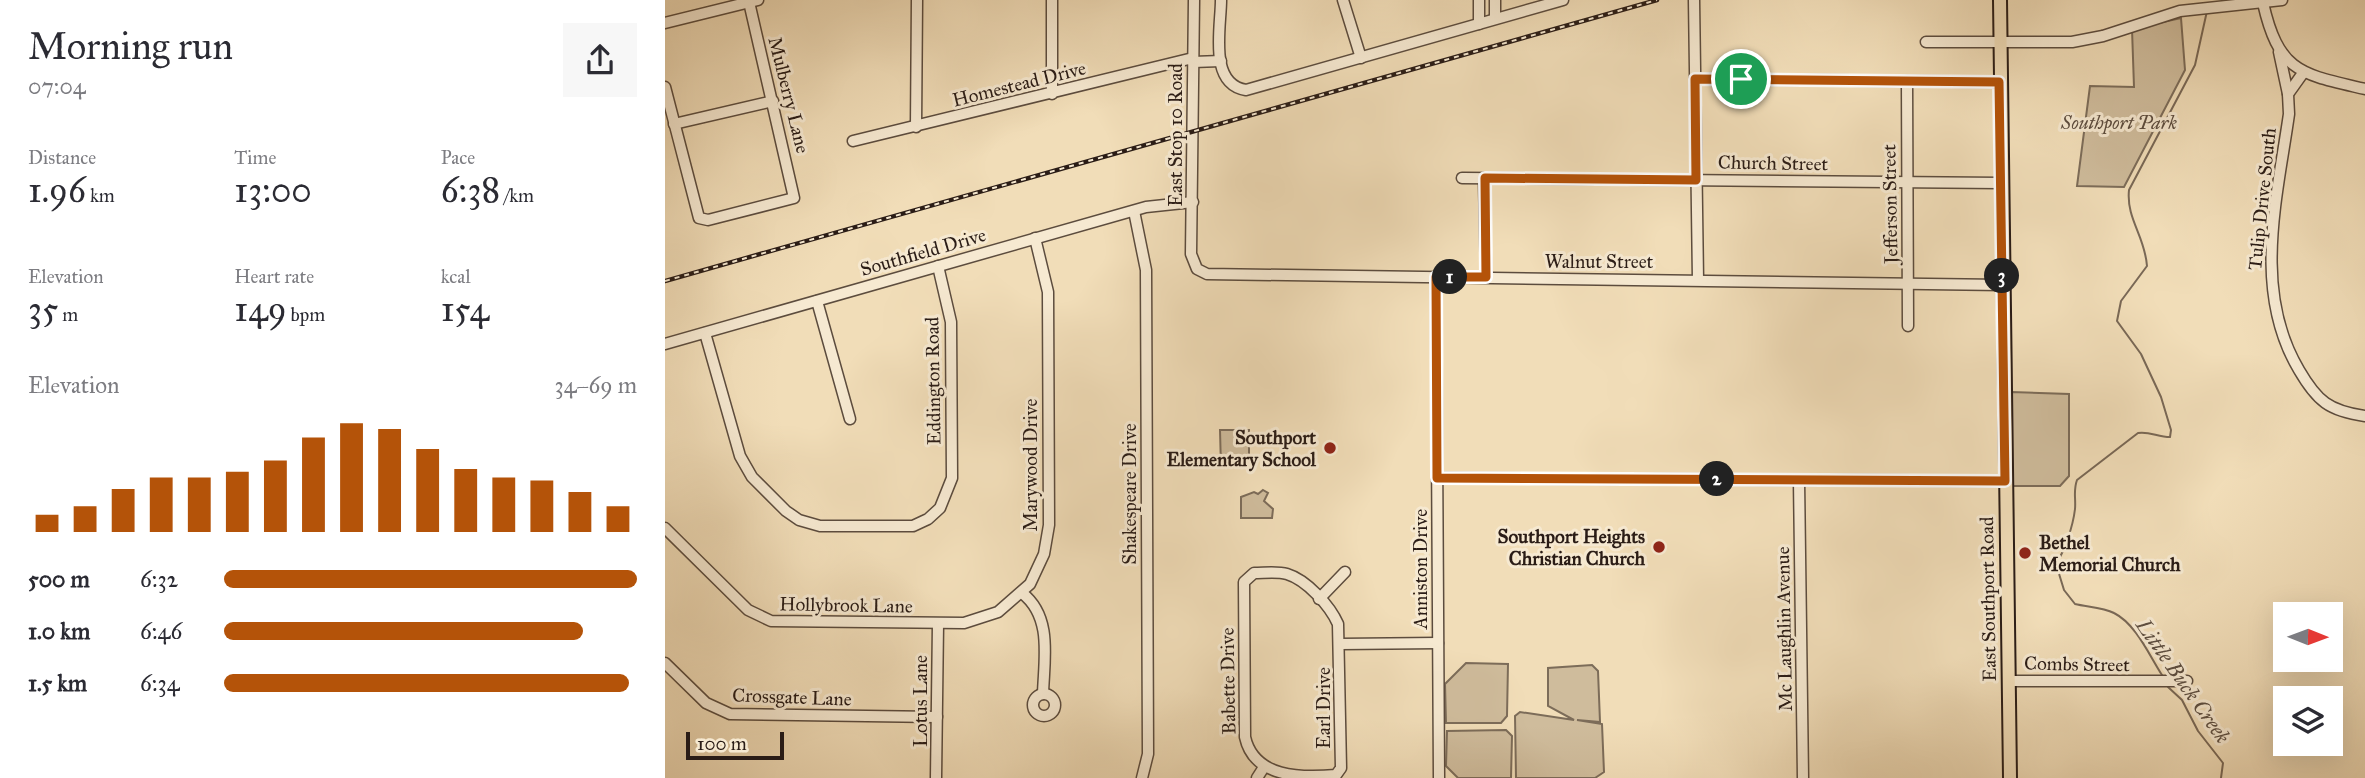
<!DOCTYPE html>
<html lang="en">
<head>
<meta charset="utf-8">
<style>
	body { margin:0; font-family:"IM FELL Great Primer",serif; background:#f7f7f7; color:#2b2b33; height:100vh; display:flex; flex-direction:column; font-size:26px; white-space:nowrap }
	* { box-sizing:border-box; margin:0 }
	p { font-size:23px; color:#7c7c81 }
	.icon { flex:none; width:38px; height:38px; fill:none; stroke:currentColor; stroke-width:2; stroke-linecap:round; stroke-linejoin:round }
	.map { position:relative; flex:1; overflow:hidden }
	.side { display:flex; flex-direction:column; background:#fff; width:665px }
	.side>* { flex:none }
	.needle { width:46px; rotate:91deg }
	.fabs { position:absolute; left:1608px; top:602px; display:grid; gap:14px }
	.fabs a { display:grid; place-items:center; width:70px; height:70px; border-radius:0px; background:#fff; box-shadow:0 7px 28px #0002; font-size:35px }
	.scale { position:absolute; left:21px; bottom:18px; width:98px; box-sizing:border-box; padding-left:7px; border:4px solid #2a1c16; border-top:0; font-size:19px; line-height:24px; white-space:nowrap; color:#2a1c16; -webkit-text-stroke:5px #f6e9d1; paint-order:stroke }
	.pin { position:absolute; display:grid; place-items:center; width:60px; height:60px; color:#fff; margin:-30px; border:4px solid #fff; border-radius:50%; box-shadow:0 2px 7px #0007 }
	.km { position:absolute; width:35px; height:35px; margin:-18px; border-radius:50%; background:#222; color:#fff; font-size:19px; line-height:35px; text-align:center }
	.round { display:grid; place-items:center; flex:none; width:74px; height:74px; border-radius:0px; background:#f7f7f7 }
	.head { display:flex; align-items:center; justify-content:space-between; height:119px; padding:0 28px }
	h1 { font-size:38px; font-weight:600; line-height:52px }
	.figures { display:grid; grid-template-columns:repeat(3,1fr); gap:10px; height:119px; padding:7px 28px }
	.figures div { display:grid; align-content:center }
	.figures b { font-size:35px; font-weight:600 }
	.figures small { font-size:19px; font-weight:400 }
	.figures p { font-size:19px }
	.chart { height:196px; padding:14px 28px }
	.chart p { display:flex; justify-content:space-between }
	.chart svg { width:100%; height:126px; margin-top:7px; stroke:#b45309; stroke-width:6 }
	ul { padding:0 28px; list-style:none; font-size:23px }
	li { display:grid; grid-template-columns:112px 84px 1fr; align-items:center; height:52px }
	li i { height:18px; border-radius:9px; background:#b45309 }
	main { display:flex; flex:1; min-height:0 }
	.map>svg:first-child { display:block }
	.green { fill:#cfbc9c; stroke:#7c6c59; stroke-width:2 }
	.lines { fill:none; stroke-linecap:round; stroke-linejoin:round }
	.stream { stroke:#796856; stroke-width:2 }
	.minor-casing { stroke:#5c4c3e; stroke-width:13 }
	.major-casing { stroke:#2a1c16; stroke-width:16 }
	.minor { stroke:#f6e9d1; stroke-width:10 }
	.major { stroke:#f1ddb8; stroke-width:12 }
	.rail-casing { stroke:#2a1c16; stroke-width:4.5 }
	.rail { stroke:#f6e9d1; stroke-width:2; stroke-dasharray:5; stroke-linecap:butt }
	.route-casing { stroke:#fff; stroke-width:14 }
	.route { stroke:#b45309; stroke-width:9 }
	.poi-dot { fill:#8f2418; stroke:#f6e9d1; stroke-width:2.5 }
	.labels { text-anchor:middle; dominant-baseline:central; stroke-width:6; stroke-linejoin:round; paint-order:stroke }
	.street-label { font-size:19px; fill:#2a1c16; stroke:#f6e9d1 }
	.park-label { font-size:19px; font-style:italic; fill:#5c4c3e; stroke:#f6e9d1 }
	.poi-label { font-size:19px; font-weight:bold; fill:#2a1c16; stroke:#f6e9d1; text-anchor:end }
	.water-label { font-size:21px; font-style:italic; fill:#5e4f41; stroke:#f6e9d1 }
</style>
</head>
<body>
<main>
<section class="side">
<div class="head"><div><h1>Morning run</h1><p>07:04</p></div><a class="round"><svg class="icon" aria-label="share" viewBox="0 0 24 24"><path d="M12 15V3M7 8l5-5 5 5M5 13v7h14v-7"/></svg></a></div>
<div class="figures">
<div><p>Distance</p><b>1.96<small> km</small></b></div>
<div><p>Time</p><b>13:00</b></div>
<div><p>Pace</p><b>6:38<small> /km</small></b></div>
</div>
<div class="figures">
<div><p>Elevation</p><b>35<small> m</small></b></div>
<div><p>Heart rate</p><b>149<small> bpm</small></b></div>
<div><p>kcal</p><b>154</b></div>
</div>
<div class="chart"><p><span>Elevation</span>34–69 m</p>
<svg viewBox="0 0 160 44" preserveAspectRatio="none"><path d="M5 44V38M15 44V35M25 44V29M35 44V25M45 44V25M55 44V23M65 44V19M75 44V11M85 44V6M95 44V8M105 44V15M115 44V22M125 44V25M135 44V26M145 44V30M155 44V35"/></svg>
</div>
<ul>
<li><b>500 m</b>6:32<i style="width:100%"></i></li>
<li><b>1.0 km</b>6:46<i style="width:87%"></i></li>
<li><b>1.5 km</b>6:34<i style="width:98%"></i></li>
</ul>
</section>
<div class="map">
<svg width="1700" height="778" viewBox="0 0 1700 778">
	<rect width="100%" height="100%" fill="#f1ddb8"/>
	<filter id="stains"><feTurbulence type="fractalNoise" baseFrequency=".00286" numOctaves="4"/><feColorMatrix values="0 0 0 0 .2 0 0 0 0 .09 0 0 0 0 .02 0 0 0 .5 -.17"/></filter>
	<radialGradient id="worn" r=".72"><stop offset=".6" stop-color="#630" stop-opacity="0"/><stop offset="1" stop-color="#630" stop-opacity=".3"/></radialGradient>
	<g class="green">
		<polygon points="1516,18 1520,70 1459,187 1412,186 1425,86 1469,87 1467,29"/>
		<polygon points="1346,392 1404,394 1404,476 1395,486 1347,486"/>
		<polygon points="555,430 584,430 584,467 556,468"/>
		<polygon points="598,490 603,493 599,501 608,509 607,518 576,518 576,497 589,492 593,494"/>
		<polygon points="801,663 843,664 842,716 836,723 781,723 780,684"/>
		<polygon points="927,665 933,671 935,722 912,720 937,724 939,772 930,778 851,778 850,716 855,712 909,720 883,706 883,668"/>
		<polygon points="841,730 847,736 846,778 793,778 781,766 782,731"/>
	</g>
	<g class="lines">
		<g class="stream">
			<path d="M1497,675c-13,-20 -26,-51 -48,-62 -11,-6 -27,-6 -39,-9l-11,-14 -8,-26c9,-14 17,-38 19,-55 1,-11 -2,-18 2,-29l61,-47c11,-2 20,4 32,4l1,-7 -10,-33 -20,-43 -24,-33 4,-20 26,-35c-2,-30 -21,-47 -18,-76l66,-125 12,-54"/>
			<polyline points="1503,687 1517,700 1533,731 1558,763 1556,778"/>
		</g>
		<g class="minor-casing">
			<g id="minor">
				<polyline points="529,0 526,254 532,269 542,274 1337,285"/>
				<path d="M556,0c0,28 -13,84 25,90l317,-90"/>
				<polyline points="678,0 696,58"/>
				<polyline points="1029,0 1033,280"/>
				<path d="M1598,3c16,70 38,71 102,86"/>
				<polyline points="830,18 830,0"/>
				<polyline points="0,23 93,0"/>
				<polyline points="814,24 814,0"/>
				<polyline points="1261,42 1407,42 1438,36 1515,11 1617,0"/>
				<polyline points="1614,52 1623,94"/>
				<polyline points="528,62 556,61"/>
				<path d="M1638,73l-15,21 1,20c-12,85 -37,177 10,256 18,31 30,41 66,46"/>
				<polyline points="1030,79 1334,82"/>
				<polyline points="1242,81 1243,326"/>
				<polyline points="0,87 34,218 43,220 129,198 84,2"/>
				<polyline points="387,94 387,0"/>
				<polyline points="9,124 108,101"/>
				<polyline points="251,127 252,0"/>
				<polyline points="188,141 528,58"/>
				<polyline points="797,178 1336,183"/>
				<polyline points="819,178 821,277"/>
				<polyline points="469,211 481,270 483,754 477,778"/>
				<polyline points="771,277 774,778"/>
				<polyline points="152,301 185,419"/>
				<polyline points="40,333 75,456 87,477 121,511 134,520 155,526 248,526 263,519 275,508 287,478 286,322 273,266"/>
				<polyline points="0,344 481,207 528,202"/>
				<polyline points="772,478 1341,481"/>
				<polyline points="1134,480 1138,778"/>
				<polyline points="0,528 83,610 106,621 299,623 333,612 365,584 379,554 384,525 383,292 370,238"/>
				<path d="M589,573c10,0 23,-2 33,1 20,6 43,32 51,50l3,144 -5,7c-35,3 -82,3 -91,-38l-1,-155z"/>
				<path d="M357,593c31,24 22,66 21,101"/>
				<polyline points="654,599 680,572"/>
				<polyline points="676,644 773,643"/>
				<polyline points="0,663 41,703 65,714 272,717"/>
				<polyline points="1344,681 1522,681"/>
				<circle cx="379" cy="705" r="11"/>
				<polyline points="271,778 273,624"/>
				<polyline points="592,778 599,767"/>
			</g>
		</g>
		<g class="major-casing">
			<polyline id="major" points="1335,0 1345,778"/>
		</g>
		<use href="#minor" class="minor"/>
		<use href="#major" class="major"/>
		<g class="rail-casing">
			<polyline id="rail" points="0,281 992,0"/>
		</g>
		<use href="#rail" class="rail"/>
	</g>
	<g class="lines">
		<g class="route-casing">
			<polygon id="route" points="1030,79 1334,82 1340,481 772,478 771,277 821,277 820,178 1031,180"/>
		</g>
		<use href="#route" class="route"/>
	</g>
	<g class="poi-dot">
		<circle cx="665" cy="448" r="7"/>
		<circle cx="994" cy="547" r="7"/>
		<circle cx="1360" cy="553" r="7"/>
	</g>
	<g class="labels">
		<g class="street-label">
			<text transform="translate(354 84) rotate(-14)">Homestead Drive</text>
			<text transform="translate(124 95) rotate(76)">Mulberry Lane</text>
			<text transform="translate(510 135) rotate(-90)">East Stop 10 Road</text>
			<text transform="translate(1108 163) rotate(1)">Church Street</text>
			<text transform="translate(1597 199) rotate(-84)">Tulip Drive South</text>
			<text transform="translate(1225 204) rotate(-91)">Jefferson Street</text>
			<text transform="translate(258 252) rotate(-16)">Southfield Drive</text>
			<text x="934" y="261">Walnut Street</text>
			<text transform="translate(268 381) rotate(-91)">Eddington Road</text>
			<text transform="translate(365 465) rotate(-90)">Marywood Drive</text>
			<text transform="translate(464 494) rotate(-90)">Shakespeare Drive</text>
			<text transform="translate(755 569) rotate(-90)">Anniston Drive</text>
			<text transform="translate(1323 599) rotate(-91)">East Southport Road</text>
			<text transform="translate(181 605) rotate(1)">Hollybrook Lane</text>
			<text transform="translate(1119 629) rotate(-91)">Mc Laughlin Avenue</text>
			<text transform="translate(1412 664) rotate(1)">Combs Street</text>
			<text transform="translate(563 681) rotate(-91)">Babette Drive</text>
			<text transform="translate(127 697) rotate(2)">Crossgate Lane</text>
			<text transform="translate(255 701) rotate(-90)">Lotus Lane</text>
			<text transform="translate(658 708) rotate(-90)">Earl Drive</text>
		</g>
		<g class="park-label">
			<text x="1454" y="122">Southport Park</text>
		</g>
		<g class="poi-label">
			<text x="651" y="437">Southport<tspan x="651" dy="22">Elementary School</tspan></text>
			<text x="980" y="536">Southport Heights<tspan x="980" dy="22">Christian Church</tspan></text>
			<text x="1374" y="542" text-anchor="start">Bethel<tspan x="1374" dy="22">Memorial Church</tspan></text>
		</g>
		<g class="water-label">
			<text transform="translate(1518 681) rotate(55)">Little Buck Creek</text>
		</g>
	</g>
	<rect width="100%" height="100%" filter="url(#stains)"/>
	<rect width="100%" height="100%" fill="url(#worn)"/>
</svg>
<div class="fabs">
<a><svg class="needle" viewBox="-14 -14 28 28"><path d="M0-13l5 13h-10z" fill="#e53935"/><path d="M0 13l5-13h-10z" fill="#7c7c81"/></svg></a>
<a><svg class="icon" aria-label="layers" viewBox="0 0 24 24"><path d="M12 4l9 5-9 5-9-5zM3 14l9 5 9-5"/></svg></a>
</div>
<div class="scale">100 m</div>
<div class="pin" style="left:1076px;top:79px;background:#1e9e55"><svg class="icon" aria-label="arrive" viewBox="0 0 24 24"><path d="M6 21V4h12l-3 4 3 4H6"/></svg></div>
<b class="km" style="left:785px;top:277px">1</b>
<b class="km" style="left:1052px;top:479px">2</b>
<b class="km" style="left:1337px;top:276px">3</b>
</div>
</main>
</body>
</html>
